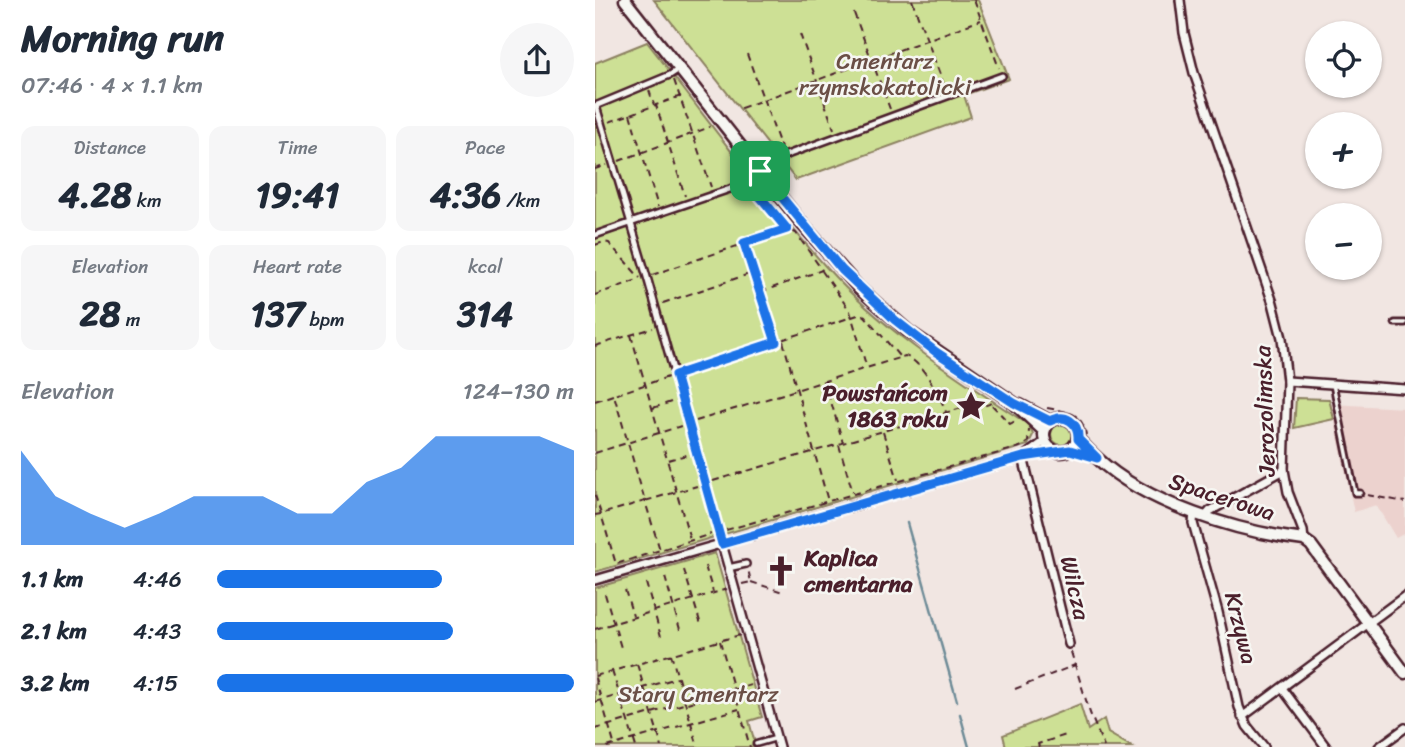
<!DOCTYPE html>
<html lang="en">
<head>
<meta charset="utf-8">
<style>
	body { margin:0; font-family:Sriracha,sans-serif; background:#f6f6f7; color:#1f2937; height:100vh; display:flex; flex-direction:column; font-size:26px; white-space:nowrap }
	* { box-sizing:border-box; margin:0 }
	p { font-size:23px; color:#747a83 }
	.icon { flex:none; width:38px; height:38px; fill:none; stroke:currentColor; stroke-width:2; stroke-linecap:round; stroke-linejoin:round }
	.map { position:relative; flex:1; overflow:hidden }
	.side { display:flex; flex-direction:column; background:#fff; width:595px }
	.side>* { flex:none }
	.tools { position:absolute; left:710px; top:21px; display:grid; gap:14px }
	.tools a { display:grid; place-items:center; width:77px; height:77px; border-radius:50%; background:#fff; box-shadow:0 2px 5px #0004; font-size:35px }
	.pin { position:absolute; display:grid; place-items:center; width:60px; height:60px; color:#fff; margin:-30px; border-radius:14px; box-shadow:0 4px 10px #0006 }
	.round { display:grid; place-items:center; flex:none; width:74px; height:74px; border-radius:37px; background:#f6f6f7 }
	.head { display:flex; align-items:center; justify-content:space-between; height:119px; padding:0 21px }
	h1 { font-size:38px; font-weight:700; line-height:52px }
	.figures { display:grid; grid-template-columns:repeat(3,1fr); gap:10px; height:119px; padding:7px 21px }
	.figures div { display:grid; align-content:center; border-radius:14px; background:#f6f6f7; text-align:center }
	.figures b { font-size:35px; font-weight:700 }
	.figures small { font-size:19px; font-weight:400 }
	.figures p { font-size:19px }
	.chart { height:196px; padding:14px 21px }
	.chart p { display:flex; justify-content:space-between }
	.chart svg { width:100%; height:126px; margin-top:7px; fill:#1a73e8; opacity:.7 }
	ul { padding:0 21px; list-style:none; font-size:23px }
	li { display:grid; grid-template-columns:112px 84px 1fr; align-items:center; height:52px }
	li i { height:18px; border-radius:9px; background:#1a73e8 }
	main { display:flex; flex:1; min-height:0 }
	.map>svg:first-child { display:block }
	.built { fill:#ecd2ce }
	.green { fill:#cde095; stroke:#8c8060; stroke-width:2 }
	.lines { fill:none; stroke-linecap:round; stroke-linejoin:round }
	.stream { stroke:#6c8a96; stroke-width:2.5 }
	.service-casing { stroke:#4a1f2b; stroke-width:9 }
	.pedestrian-casing { stroke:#4a1f2b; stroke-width:10 }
	.minor-casing { stroke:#4a1f2b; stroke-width:12 }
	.tertiary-casing { stroke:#4a1f2b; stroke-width:15 }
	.path { stroke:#4a1f2b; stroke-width:2; stroke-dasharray:7 5; stroke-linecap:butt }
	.service { stroke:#f6f6f2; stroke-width:3.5 }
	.pedestrian { stroke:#f6f6f2; stroke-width:5 }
	.minor { stroke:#f6f6f2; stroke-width:7 }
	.tertiary { stroke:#f6f6f2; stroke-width:10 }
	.route-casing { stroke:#fff; stroke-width:14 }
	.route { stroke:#1a73e8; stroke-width:9 }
	.labels { text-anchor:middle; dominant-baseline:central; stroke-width:5; stroke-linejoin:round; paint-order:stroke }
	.park-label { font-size:23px; fill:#6b4f46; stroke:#f6f6f2 }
	.poi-label { font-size:23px; font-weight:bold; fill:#4a1f2b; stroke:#f6f6f2; text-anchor:end }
	.street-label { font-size:23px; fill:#4a1f2b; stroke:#f6f6f2 }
</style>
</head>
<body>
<main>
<section class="side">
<div class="head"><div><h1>Morning run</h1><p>07:46 · 4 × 1.1 km</p></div><a class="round"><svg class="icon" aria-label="share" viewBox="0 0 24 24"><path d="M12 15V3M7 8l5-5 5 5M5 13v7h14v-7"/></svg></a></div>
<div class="figures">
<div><p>Distance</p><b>4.28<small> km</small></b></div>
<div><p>Time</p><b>19:41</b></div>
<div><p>Pace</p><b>4:36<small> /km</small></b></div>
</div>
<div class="figures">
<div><p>Elevation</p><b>28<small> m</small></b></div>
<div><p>Heart rate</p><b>137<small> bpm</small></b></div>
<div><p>kcal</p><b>314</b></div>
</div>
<div class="chart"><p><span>Elevation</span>124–130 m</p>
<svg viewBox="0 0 160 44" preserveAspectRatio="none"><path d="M0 44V11L10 27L20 33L30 38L40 33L50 27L60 27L70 27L80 33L90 33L100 22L110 17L120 6L130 6L140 6L150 6L160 11V44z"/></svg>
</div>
<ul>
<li><b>1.1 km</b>4:46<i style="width:63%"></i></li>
<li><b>2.1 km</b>4:43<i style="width:66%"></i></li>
<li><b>3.2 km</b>4:15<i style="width:100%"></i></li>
</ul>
</section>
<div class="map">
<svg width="810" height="747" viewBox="0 0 810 747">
	<rect width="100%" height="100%" fill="#f1e6e2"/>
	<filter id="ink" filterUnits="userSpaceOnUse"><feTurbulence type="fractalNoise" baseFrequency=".0143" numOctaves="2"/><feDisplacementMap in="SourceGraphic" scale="14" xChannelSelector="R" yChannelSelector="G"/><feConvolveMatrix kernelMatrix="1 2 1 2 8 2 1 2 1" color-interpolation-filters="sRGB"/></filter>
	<g filter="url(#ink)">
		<polygon class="built" points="736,404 810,408 810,533 801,538 781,505 759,512"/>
		<g class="green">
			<polygon points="59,0 383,0 414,79 369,95 376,117 201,180"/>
			<path d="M52,42c60,76 116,155 180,226 57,64 131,110 202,157l4,10 -5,10 -433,127v-509z"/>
			<polygon points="701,398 734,399 739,419 699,428"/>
			<circle cx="467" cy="434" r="11"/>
			<polygon points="120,553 167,717 154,721 161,747 0,747 0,588"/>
			<polygon points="485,704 493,730 509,719 513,733 537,747 411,747 408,735"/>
		</g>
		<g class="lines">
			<g class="stream">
				<polyline points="312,523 362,701"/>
				<polyline points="365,714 374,747"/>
			</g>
			<g class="service-casing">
				<g id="service">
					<polyline points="800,323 810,323"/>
					<polyline points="738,384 760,493 765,493"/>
					<polyline points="161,744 182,738"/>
				</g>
			</g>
			<g class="pedestrian-casing">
				<g id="pedestrian">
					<polyline points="0,106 75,75 84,69"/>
					<polyline points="1,106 52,277 127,544"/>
					<polyline points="0,235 135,189 152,181 189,156 407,76"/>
					<polyline points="133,568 151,564"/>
				</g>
			</g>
			<g class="minor-casing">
				<g id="minor">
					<polyline points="585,0 589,33 599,73 678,303 687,338 692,381 689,470 693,492 708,531 709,540"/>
					<polyline points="692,381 810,389"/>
					<polyline points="431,455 450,441"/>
					<polyline points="428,457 474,644"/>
					<polyline points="599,513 598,523 623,612 644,707 652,726 669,747"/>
					<polyline points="610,517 615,511 689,470"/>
					<polyline points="127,544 184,747"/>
					<polyline points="0,580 428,457 460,451"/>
					<polyline points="687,688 731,747"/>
					<polyline points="647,717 810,596"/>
					<polyline points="784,747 810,728"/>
				</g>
			</g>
			<g class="tertiary-casing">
				<g id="tertiary">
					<polyline points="30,0 208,225 264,288 313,331 419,403 449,431"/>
					<polyline points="425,405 455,421"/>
					<circle cx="466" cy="435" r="17"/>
					<path d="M483,439c6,6 12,13 19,19 49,46 141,74 207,82l7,5 94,128"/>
				</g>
			</g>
			<g class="path">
				<polyline points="317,0 350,88"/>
				<polyline points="379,0 404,68"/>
				<polyline points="259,13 295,109"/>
				<polyline points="205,34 239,129"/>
				<polyline points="152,54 186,148"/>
				<polyline points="79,80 116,187"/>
				<polyline points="54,90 59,105"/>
				<polyline points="86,96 61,105 90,196"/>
				<polyline points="146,108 386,20"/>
				<polyline points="35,114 63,207"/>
				<polyline points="14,122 61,105"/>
				<polyline points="24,161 115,127"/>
				<polyline points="0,169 12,165"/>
				<polyline points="157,188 166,194 192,229 201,233 227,270 166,292"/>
				<polyline points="149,243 159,271"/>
				<polyline points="0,245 9,242 14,243 45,278"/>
				<polyline points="227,271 255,311 271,365"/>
				<polyline points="57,275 192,229"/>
				<polyline points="0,295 45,279"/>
				<polyline points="68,303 160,272 181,341"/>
				<polyline points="36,335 95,539"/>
				<polyline points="188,341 233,501"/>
				<polyline points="0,346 58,328"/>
				<polyline points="85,373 266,314 270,316 304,356"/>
				<polyline points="73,377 19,395 50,501 102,486"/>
				<polyline points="230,381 248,443"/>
				<polyline points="0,401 18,395"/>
				<polyline points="397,405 415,424 422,420"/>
				<polyline points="58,408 79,401"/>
				<path d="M452,408c19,4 35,3 39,27"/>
				<path d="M101,421l209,-65c17,5 35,40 41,56"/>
				<polyline points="288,432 303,480"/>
				<polyline points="244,445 258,493"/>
				<polyline points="0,453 86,426"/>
				<polyline points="73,460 95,454"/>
				<polyline points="118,481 370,407 371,412 400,402"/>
				<polyline points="0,495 6,514 50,501 65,550"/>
				<polyline points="772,495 810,502"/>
				<polyline points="0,515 6,514 21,564 116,534"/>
				<polyline points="131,530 425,447 433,442 434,430"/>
				<polyline points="110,566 118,592"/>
				<polyline points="89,570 106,625"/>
				<polyline points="70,577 86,633"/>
				<polyline points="156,582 188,592"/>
				<polyline points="51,583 67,640"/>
				<polyline points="147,584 156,582 153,569"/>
				<polyline points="30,590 38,616"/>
				<polyline points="10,594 27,651"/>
				<polyline points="0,629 132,589"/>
				<polyline points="125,641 155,747"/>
				<polyline points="476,652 495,713 509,747"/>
				<polyline points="76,654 103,747"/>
				<polyline points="42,664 67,747"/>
				<polyline points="17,671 41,747"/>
				<polyline points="0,676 145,635"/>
				<polyline points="0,678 20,747"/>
				<polyline points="420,689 480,665"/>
				<polyline points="0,702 82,678"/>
				<polyline points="0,729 156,685"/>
				<polyline points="12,747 144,709"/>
				<polyline points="444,747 443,744 471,735"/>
			</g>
			<use href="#service" class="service"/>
			<use href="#pedestrian" class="pedestrian"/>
			<use href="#minor" class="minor"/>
			<use href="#tertiary" class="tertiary"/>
		</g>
	</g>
	<g class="lines" filter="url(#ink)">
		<g class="route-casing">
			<path id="route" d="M165,171l82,99 53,50 41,32 78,51 36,18c15,-8 29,1 28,18l19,19 -27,-8 -47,7 -301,87 -47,-169 101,-33 -32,-99 43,-14 -40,-48z"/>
		</g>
		<use href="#route" class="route"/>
	</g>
	<defs>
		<g id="sight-bare" transform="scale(2.415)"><path d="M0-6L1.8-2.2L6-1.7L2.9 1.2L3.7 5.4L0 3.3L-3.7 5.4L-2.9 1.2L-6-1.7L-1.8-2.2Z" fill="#4a1f2b" stroke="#f6f6f2" stroke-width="2.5" paint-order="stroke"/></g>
		<g id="church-bare" transform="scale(2.415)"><path d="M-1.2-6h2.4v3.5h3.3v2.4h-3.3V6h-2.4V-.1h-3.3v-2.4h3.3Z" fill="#4a1f2b" stroke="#f6f6f2" stroke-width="2.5" paint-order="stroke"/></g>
	</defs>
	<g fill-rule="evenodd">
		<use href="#sight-bare" x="376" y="406"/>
		<use href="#church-bare" x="186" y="571"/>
	</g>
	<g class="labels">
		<g class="park-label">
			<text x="290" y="61">Cmentarz<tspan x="290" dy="26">rzymskokatolicki</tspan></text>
			<text x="103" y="694">Stary Cmentarz</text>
		</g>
		<g class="poi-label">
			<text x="353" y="393">Powstańcom<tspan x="353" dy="26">1863 roku</tspan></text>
			<text x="209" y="558" text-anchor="start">Kaplica<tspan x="209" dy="26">cmentarna</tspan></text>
		</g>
		<g class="street-label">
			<text transform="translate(670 411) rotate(-92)">Jerozolimska</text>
			<text transform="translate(627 497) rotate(18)">Spacerowa</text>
			<text transform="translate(480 588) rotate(77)">Wilcza</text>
			<text transform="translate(646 628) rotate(76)">Krzywa</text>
		</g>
	</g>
</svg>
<div class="tools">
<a><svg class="icon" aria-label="locate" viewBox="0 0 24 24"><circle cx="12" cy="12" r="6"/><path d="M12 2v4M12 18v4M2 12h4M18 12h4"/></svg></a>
<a>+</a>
<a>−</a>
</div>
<div class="pin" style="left:165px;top:171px;background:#1e9e55"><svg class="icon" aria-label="arrive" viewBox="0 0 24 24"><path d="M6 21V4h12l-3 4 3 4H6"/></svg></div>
</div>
</main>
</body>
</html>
